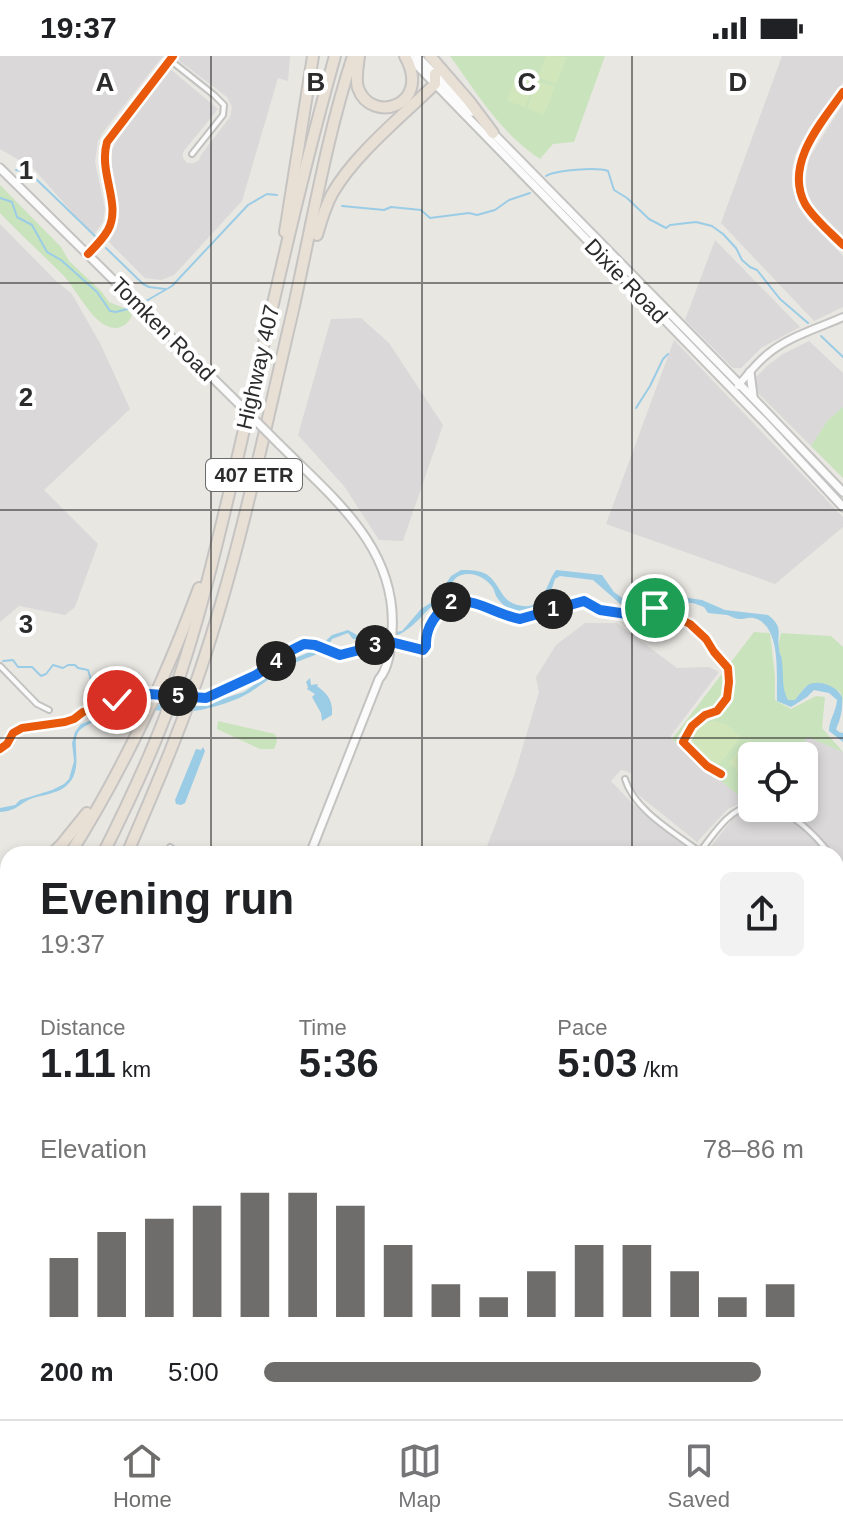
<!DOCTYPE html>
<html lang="en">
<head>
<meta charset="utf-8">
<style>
	body { margin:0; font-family:Helvetica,sans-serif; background:#f2f2f2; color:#202124; height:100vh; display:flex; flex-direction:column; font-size:30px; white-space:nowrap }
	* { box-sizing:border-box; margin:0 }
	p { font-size:26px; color:#757577 }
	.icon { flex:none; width:44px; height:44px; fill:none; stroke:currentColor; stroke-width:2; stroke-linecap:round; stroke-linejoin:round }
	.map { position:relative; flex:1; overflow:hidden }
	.details { position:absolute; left:0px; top:790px; width:844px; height:574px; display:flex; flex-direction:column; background:#fff; border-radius:24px 24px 0 0; box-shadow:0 4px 12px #0003 }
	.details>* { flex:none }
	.fabs { position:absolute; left:738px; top:686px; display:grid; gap:16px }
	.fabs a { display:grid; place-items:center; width:80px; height:80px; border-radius:12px; background:#fff; box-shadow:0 4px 12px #0003; font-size:40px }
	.pin { position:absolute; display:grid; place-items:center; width:68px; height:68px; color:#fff; margin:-34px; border:4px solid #fff; border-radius:50%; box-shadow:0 2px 8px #0007 }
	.km { position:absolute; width:40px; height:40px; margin:-20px; border-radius:50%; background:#222; color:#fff; font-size:22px; line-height:40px; text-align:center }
	.round { display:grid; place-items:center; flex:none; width:84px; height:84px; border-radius:12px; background:#f2f2f2 }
	.summary { display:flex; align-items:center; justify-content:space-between; height:136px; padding:0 40px }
	h1 { font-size:44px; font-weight:800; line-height:60px }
	.metrics { display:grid; grid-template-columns:repeat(3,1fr); gap:12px; height:136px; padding:8px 40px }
	.metrics div { display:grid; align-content:center }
	.metrics b { font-size:40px; font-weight:800 }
	.metrics small { font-size:22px; font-weight:400 }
	.metrics p { font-size:22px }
	.chart { height:224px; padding:16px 40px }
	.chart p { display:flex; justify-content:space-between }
	.chart svg { width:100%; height:144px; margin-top:8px; stroke:#6e6d6c; stroke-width:6 }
	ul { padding:0 40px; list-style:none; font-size:26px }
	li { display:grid; grid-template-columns:128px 96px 1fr; align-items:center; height:60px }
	li i { height:20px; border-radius:10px; background:#6e6d6c }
	.status { display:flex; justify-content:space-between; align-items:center; height:56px; padding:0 40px; background:#fff; direction:ltr }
	.status svg { height:22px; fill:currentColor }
	.tab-bar { display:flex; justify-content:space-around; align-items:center; height:112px; border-top:2px solid #e0e0e0; background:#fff; font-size:22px; color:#757577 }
	.tab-bar a { display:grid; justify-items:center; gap:4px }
	.tab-bar .selected { color:#6e6d6c }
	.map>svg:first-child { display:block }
	.industrial { fill:#dad8d9 }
	.green { fill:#c9e3bd }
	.cemetery { fill:#d4ddca }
	.pitch { fill:#d2e6bc }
	.water { fill:#9bcce6 }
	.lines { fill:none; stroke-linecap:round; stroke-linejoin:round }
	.stream { stroke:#9bcce6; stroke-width:2 }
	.minor-casing { stroke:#c3c3c2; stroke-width:8 }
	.tertiary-casing { stroke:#c3c3c2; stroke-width:10 }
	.secondary-casing { stroke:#c3c3c2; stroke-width:11 }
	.motorway-casing { stroke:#c5c4c2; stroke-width:14 }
	.minor { stroke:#fcfbfb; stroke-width:4 }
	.tertiary { stroke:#fcfbfb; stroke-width:6 }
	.secondary { stroke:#fcfbfb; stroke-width:7 }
	.motorway { stroke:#e8dfd5; stroke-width:10 }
	.secondary-bridge-casing { stroke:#c3c3c2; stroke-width:11; stroke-linecap:butt }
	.secondary-bridge { stroke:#fcfbfb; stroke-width:7 }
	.cycleway-casing { stroke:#fff; stroke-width:13 }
	.cycleway { stroke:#e8590c; stroke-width:8 }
	.route-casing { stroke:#fff; stroke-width:16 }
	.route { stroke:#1a73e8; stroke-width:10 }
	.grid { fill:none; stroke:#2c2c2c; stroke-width:2; stroke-opacity:0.55 }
	.labels { text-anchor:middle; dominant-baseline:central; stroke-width:8; stroke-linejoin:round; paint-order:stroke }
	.shield { fill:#fff; stroke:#6b6b6b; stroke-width:2 }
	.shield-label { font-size:20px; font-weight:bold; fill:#2c2c2c }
	.street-label { font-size:22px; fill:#2c2c2c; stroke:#fff }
	.grid-label { font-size:26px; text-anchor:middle; font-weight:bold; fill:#2c2c2c; stroke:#fff; stroke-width:8; stroke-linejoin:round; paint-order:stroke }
</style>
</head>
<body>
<div class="status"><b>19:37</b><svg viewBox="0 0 49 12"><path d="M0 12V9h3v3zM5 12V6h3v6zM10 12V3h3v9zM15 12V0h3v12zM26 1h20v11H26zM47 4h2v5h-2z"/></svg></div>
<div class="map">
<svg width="843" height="1363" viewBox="0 0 843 1363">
	<rect width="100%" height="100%" fill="#e9e7e2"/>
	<g class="industrial">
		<polygon points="0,0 163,0 103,76 98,85 95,106 105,153 103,166 93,180 33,112 0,93"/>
		<polygon points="180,0 290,0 288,25 278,22 242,145 174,219 161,224 145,222 109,186 117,172 119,151 112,110 112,94 117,84 169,12 218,53 183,96 183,102 187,107 194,107 199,104 201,99 230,61 232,51 227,41 177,3"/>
		<polygon points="782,0 843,0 843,26 809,72 795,99 792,114 792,131 797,148 807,163 843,200 843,251 814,265 721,167"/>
		<polygon points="843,48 843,180 813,149 808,139 805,127 809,102"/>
		<polygon points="0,168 56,225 72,238 101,289 130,353 44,434 98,488 75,551 65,559 19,550 0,566"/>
		<polygon points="715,184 800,271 761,292 741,312 733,312 685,264"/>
		<polygon points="361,262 389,287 443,369 403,485 379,484 344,430 298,379 331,263"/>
		<polygon points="674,284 843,461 843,471 775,528 606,468"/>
		<polygon points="809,285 843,317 843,351 828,364 811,390 754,333 753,324 768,309 783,298"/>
		<polygon points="585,567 617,567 677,612 709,611 719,616 670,681 745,745 728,753 697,786 631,733 631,718 627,715 621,714 611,725 632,747 683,789 688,794 686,798 484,798 515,717 539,636 536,621 556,589"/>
		<polygon points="808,680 843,696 843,981 836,989 836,798 705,798 734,761 747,755 764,753 785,762 793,767 798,758 790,752 804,752 804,700 793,700"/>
		<polygon points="342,1356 518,1356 509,1363 347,1363"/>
		<polygon points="569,1356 707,1356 714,1363 564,1363"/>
	</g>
	<g class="green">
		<path d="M450,0h155l-31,86 -21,2 -13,15c-39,-25 -64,-67 -90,-103z"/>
		<path d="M0,129l61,62 8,14 32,30 8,11 20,8 3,6c-5,10 -14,15 -25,10 -18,-8 -31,-38 -45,-52 -20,-20 -42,-40 -62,-61z"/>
		<polygon points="843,351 843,422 811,390 828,364"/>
		<polygon points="754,576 770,577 775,621 775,644 791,653 816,640 825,641 822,672 843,696 808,681 793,700 752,700 752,744 745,745 672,683"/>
		<polygon points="781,577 831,580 843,591 843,646 840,636 825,628 806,630 795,644 788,644 784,637 778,590"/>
		<polygon points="218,665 275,678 277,685 274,693 260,693 217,673"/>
	</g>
	<polygon class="cemetery" points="843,1088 843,1363 741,1363 734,1356 836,1356 836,1097"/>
	<g class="pitch">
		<polygon points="546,0 567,1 556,28 538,21"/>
		<polygon points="517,17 535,24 525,51 507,45"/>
		<polygon points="537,25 555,31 544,59 527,52"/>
		<polygon points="714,665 729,670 741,681 717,711 714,711 684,686 699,670"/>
		<polygon points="755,686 770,689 784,700 752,700 752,727 728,707 741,692"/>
	</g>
	<g class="water">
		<path d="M461,514c8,0 18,0 25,4 17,11 13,30 38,32 7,1 12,-2 16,-8 8,-8 9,-19 16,-28l46,5 12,17 15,11 28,-11h16l9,5 20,3 23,10 43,5c17,13 8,19 11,34 1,9 2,3 3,13 2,13 -1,25 6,38h7c4,-5 8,-11 13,-15 10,-6 29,1 34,12 1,11 -1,22 -6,32l3,3 4,1v9l-14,-11c0,-11 7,-19 8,-31l-8,-7 -15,-3 -7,7 -16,10 -14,-6c-1,-23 5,-71 -20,-82 -7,-3 -11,0 -18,0 -4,0 -8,-3 -12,-4 -6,-1 -13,-1 -19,-2l-4,-6 -11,-4h-12l-9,-6h-12l-27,12 -8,-1 -32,-28 -33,-4 -5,3c-3,9 -6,21 -13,27 -13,12 -35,6 -44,-7 -3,-4 -3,-7 -5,-11 -5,-8 -16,-15 -26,-14 -13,1 -15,9 -21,19 -6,9 -15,13 -22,21 -23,25 -38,29 -71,25l-5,-6 -16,6c-8,17 -24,17 -39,25 -15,7 -27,18 -41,27 -13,9 -42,18 -58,20 -25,3 -45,-5 -72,3 -13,4 -30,6 -41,15 -14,11 8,43 -19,60 -9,5 -19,6 -29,9 -14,5 -15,13 -33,14v-4l15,-3 5,-5 32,-10 12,-6 5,-5 5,-18 -2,-18 3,-11 6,-8 45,-16 17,-4 57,2 44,-14 42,-30 31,-13 15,-14 16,-5 9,5 1,2 44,-6 19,-22 14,-9 16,-24z"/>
		<path d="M310,622l1,7 7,-1 -1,2c11,8 16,15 15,29l-10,6 -1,-8 -9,-16 3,-3 -8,-5 1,-2 -2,-5z"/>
		<polygon points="203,691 205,695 185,747 181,749 176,748 175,744 196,693 201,694"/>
	</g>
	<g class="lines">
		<g class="stream">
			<polyline points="16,114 25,115 34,121 95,180"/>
			<path d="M546,120c10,-6 51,-9 62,-5l6,19 13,8 22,21 17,9 4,-3 26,-3 16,4 11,8 13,14 6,12 8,7 7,3 23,29 28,24"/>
			<polyline points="0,142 12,146 17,161 32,169 47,196 61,204 97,236 110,255 116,256 131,252"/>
			<polyline points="342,150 384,154 391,151 421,154 430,162 469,157 477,159 495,154 509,144 530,137"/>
			<polyline points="106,192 143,228 149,231 165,233"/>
			<polyline points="146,245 172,230 248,149 267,138 277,139"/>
			<polyline points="821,280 843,301"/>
			<polyline points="636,352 650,330 663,303 668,298"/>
			<path d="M3,605l10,-1 5,7h14l9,9 5,-2 7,-9 10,3 5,-3h7l3,3 10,2 4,13c8,2 9,-4 14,-9h10l8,-4 3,1c3,10 10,12 12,24"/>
			<polyline points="836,1152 843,1157"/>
		</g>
		<g class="minor-casing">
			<g id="minor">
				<polyline points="170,4 214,39 224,49 223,59 192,98"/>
				<path d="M843,36c-22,31 -59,72 -38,112 9,15 26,29 38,41"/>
				<path d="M88,198c7,-8 16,-16 20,-25 14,-26 -10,-56 -1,-87l66,-86"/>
				<polyline points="0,610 37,648 49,654"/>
				<path d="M625,723c9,31 50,54 75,73"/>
				<path d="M775,752c22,9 41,28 55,46"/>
				<polyline points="170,791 180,798"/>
				<path d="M698,798c15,-18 29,-44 54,-49"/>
				<polyline points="836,806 843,815"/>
				<polyline points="836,853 843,844"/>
			</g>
		</g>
		<g class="tertiary-casing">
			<path id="tertiary" d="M738,330c10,-12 19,-24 31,-33 21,-17 50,-25 74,-36"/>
		</g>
		<g class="secondary-casing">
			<g id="secondary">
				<polyline points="408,0 766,368 843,451"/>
				<polyline points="417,0 472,56"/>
				<polyline points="492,76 753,342 843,436"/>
				<polyline points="0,112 231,340"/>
				<polyline points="750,316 753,340"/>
				<path d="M279,388c54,54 119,104 113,188 -1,15 -3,36 -13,47l-69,175"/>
				<polyline points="836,1006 843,997"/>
				<polyline points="836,1018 843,1009"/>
				<polyline points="722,1356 729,1363"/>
				<polyline points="531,1363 538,1356"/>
				<polyline points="546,1363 553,1356"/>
			</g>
		</g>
		<g class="motorway-casing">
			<g id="motorway">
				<path d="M359,0c-1,10 -4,22 -1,32 13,37 75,18 47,-32"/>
				<polyline points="430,0 469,45 493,77"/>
				<polyline points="285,176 313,0"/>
				<path d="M317,179c4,-14 8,-28 15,-41 22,-39 70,-78 103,-110v-10"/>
				<polyline points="52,798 62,788 87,757"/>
				<path d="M70,798c53,-84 95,-174 129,-266"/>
				<path d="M103,798c21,-42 41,-84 58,-127 34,-85 54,-175 75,-263 32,-136 61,-273 99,-408"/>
				<path d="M127,798c23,-54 47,-108 66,-163 44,-124 70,-254 100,-381 19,-85 33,-172 60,-254"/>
				<polyline points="0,823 8,821"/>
				<polyline points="0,910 8,896"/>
				<polyline points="0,912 8,926"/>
				<polyline points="0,979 8,962"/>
				<polyline points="0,1033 8,1019"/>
				<polyline points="0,1062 8,1069"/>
				<polyline points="0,1084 8,1093"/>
				<polyline points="0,1119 8,1127"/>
				<polyline points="0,1139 8,1148"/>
				<polyline points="0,1176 8,1189"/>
				<polyline points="0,1227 8,1221"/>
				<polyline points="0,1268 8,1268"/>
				<polyline points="173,1356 178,1363"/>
				<polyline points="201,1356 211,1363"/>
				<polyline points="232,1356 239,1363"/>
				<polyline points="259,1356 266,1363"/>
				<polyline points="274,1356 279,1363"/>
				<polyline points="322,1356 329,1363"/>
				<polyline points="523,1363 531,1356"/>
			</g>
		</g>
		<use href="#minor" class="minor"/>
		<use href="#tertiary" class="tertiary"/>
		<use href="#secondary" class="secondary"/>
		<use href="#motorway" class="motorway"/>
		<g class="secondary-bridge-casing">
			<polyline id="secondary-bridge" points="231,340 279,388"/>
		</g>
		<use href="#secondary-bridge" class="secondary-bridge"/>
		<g class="cycleway-casing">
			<g id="cycleway">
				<path d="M843,36c-22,31 -59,72 -38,112 9,15 26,29 38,41"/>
				<path d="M88,198c7,-7 15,-15 20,-24 14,-26 -10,-57 -1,-88l66,-86"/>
				<path d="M0,693l7,-5 6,-11 9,-5 43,-6 9,-3 9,-7 40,-13 28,-5 55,4 50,-23 17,-11 7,-8 24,-12 11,1 25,10 51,-13 32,8c5,-7 1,-11 4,-19 5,-12 15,-23 26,-30 25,-2 44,14 67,18l64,-18 16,9 27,4 26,-7 25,11 12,6 16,15 8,13 14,16 1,14 -2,16 -10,13 -12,4 -13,11 -9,16 24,24 14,8"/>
			</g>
		</g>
		<use href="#cycleway" class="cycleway"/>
	</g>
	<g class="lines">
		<g class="route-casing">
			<path id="route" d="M117,644l32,-6 57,4 50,-23 17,-11 7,-8 24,-12 11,1 25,10 51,-13 32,8 3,-4c-1,-19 11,-35 27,-45 25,-2 44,14 67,18l64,-18 16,9 27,4 19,-6h9"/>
		</g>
		<use href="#route" class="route"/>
	</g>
	<path class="grid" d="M211,0v798M422,0v798M632,0v798M0,227h843M0,454h843M0,682h843M0,909h8M836,909h7M0,1136h8M836,1136h7M211,1356v7M422,1356v7M632,1356v7"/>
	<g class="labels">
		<rect class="shield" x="206" y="403" width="96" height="32" rx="6"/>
		<g class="shield-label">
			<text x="254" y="419">407 ETR</text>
		</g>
		<g class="street-label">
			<text transform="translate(626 225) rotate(46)">Dixie Road</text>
			<text transform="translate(163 273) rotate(45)">Tomken Road</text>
			<text transform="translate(258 311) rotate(-77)">Highway 407</text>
		</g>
	</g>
	<g class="grid-label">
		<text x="105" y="35">A</text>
		<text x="316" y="35">B</text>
		<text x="527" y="35">C</text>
		<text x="738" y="35">D</text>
		<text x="26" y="123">1</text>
		<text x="26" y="350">2</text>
		<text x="26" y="577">3</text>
	</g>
</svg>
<div class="fabs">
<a><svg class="icon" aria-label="locate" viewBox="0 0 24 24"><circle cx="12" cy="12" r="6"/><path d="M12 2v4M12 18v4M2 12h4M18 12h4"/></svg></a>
</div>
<div class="pin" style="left:655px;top:552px;background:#1e9e55"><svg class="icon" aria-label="arrive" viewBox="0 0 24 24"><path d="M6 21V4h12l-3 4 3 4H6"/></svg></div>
<div class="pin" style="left:117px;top:644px;background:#d93025"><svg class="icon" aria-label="check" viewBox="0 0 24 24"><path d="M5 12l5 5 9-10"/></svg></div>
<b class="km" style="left:553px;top:553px">1</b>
<b class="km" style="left:451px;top:546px">2</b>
<b class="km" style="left:375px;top:589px">3</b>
<b class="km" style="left:276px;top:605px">4</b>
<b class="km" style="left:178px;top:640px">5</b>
<section class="details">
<div class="summary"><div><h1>Evening run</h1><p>19:37</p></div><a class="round"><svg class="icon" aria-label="share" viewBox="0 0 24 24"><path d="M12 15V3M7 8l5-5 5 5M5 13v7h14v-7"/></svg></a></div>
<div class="metrics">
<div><p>Distance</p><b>1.11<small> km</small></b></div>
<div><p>Time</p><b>5:36</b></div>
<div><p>Pace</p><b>5:03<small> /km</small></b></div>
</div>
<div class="chart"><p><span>Elevation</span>78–86 m</p>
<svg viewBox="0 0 160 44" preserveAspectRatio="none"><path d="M5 44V26M15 44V18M25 44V14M35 44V10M45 44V6M55 44V6M65 44V10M75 44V22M85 44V34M95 44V38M105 44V30M115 44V22M125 44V22M135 44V30M145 44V38M155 44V34"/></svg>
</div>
<ul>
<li><b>200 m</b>5:00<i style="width:92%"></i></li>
</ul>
</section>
</div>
<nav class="tab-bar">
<a class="selected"><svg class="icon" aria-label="home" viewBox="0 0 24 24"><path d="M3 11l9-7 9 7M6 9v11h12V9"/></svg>Home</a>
<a><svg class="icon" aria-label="map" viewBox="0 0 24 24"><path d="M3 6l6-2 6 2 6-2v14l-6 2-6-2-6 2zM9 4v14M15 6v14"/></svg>Map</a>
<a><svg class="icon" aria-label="saved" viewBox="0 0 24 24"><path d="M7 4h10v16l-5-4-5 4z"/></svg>Saved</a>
</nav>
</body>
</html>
